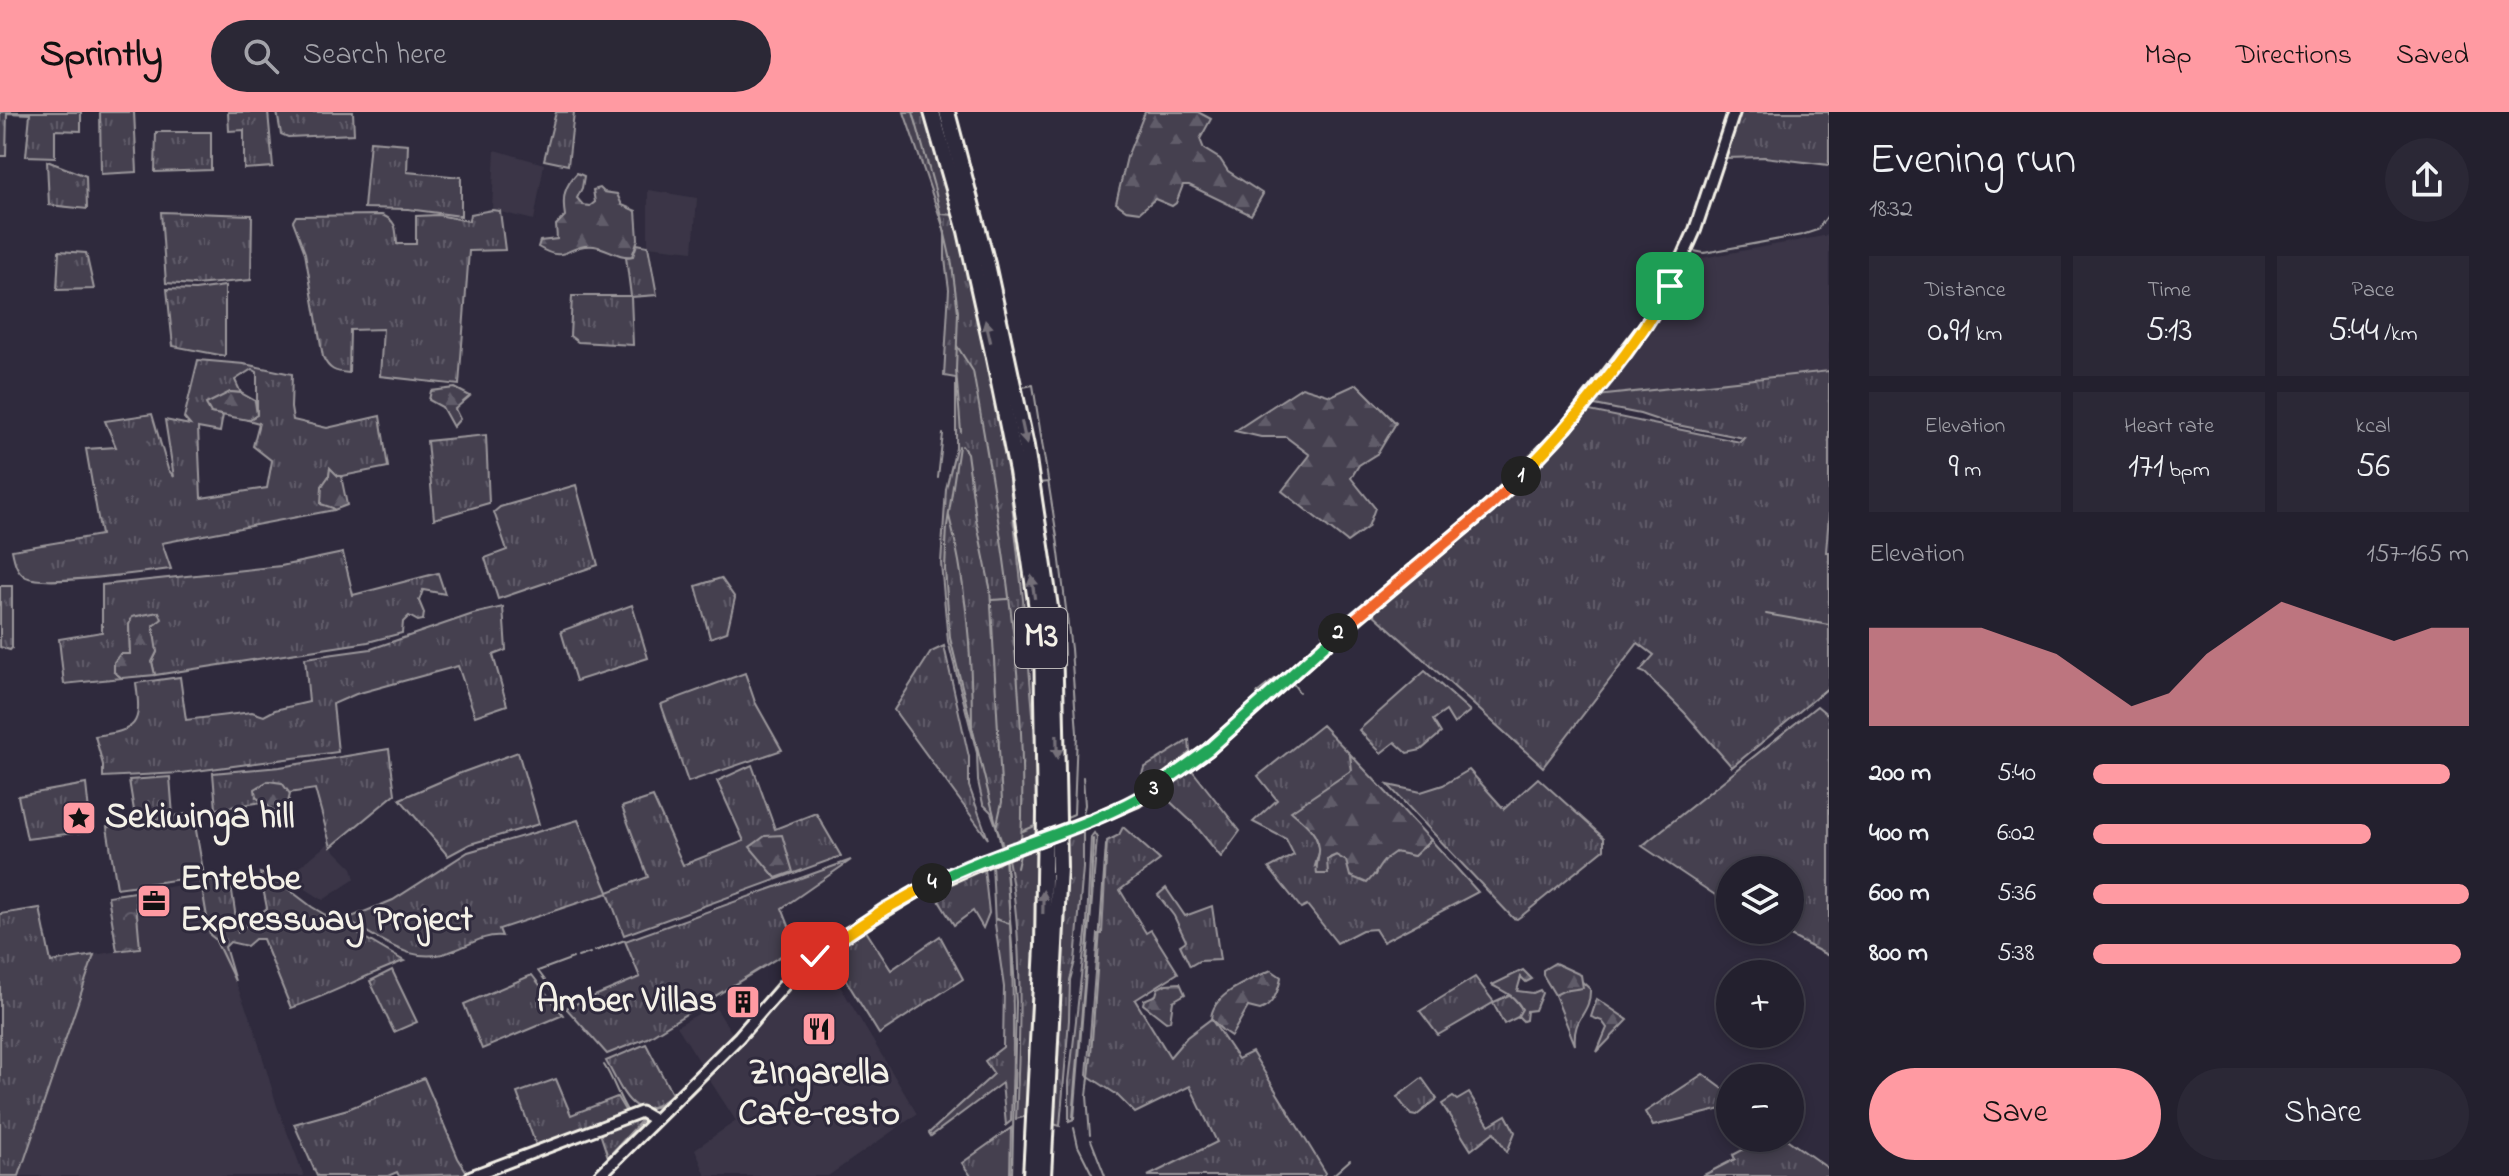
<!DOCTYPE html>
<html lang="en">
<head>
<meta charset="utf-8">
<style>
	body { margin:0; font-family:"Indie Flower",sans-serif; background:#2b2836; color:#f1f3f6; height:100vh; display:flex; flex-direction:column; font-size:30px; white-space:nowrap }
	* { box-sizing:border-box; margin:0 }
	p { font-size:26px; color:#a3a3aa }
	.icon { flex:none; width:44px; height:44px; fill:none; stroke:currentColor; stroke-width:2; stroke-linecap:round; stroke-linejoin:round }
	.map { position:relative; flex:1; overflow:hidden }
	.drawer { display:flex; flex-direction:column; background:#23202e; width:680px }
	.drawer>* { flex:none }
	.controls { position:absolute; left:1716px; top:744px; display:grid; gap:16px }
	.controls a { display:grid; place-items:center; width:88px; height:88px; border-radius:50%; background:#23202e; box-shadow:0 4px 12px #0003,0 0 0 2px #403e4a; font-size:40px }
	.pin { position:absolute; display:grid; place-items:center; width:68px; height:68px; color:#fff; margin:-34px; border-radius:16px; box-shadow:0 4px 12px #0006 }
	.km { position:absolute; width:40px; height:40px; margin:-20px; border-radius:50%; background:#222; color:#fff; font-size:22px; line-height:40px; text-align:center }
	.round { display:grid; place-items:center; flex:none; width:84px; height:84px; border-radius:42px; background:#2b2836 }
	.head { display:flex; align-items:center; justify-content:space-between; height:136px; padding:0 40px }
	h1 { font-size:44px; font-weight:600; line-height:60px }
	.figures { display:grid; grid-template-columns:repeat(3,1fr); gap:12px; height:136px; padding:8px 40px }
	.figures div { display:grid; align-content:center; border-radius:0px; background:#2b2836; text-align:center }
	.figures b { font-size:34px; font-weight:600 }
	.figures small { font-size:22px; font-weight:400 }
	.figures p { font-size:22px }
	.chart { height:224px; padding:16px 40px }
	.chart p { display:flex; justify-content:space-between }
	.chart svg { width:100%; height:144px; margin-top:8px; fill:#ff9aa2; opacity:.7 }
	.cta { display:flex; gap:16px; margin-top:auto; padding:16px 40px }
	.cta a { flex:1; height:92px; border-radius:48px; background:#ff9aa2; color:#111; font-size:32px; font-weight:600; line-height:92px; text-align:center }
	.cta a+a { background:#2b2836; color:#f1f3f6 }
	ul { padding:0 40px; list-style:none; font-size:26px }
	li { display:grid; grid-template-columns:128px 96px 1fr; align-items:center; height:60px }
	li i { height:20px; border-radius:10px; background:#ff9aa2 }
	header { display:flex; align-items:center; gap:48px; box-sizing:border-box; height:112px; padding:0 40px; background:#ff9aa2; color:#111 }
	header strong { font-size:38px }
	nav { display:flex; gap:44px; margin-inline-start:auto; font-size:28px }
	.search { width:560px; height:72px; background:#2b2836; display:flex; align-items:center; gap:20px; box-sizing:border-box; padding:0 28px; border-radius:44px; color:#a3a3aa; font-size:30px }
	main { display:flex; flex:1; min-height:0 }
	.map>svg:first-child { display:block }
	.built { fill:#3b3647 }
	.grass { fill:url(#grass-tufts); stroke:#9c989c; stroke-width:2; fill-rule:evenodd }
	.forest { fill:url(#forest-firs); stroke:#9c989c; stroke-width:2 }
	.park { fill:url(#park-crowns); stroke:#9c989c; stroke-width:2 }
	.garden { fill:#454050; stroke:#9c989c; stroke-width:2 }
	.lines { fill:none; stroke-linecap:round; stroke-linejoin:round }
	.stream { stroke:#a19ea0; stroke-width:2 }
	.tertiary-casing { stroke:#f4f1e8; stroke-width:15 }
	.secondary-casing { stroke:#f4f1e8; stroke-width:16 }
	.motorway-casing { stroke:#f4f1e8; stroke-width:20 }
	.tertiary { stroke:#2f2a3d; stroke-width:9 }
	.secondary { stroke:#2f2a3d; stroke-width:10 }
	.motorway { stroke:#2f2a3d; stroke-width:14 }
	.secondary-bridge-casing { stroke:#f4f1e8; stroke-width:16; stroke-linecap:butt }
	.secondary-bridge { stroke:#2f2a3d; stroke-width:10 }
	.oneway { fill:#747079 }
	.split-1-casing { stroke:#fff; stroke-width:16 }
	.split-2-casing { stroke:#fff; stroke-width:16 }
	.split-3-casing { stroke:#fff; stroke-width:16 }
	.split-4-casing { stroke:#fff; stroke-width:16 }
	.split-5-casing { stroke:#fff; stroke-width:16 }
	.split-1 { stroke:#f5b400; stroke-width:10 }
	.split-2 { stroke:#f0652b; stroke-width:10 }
	.split-3 { stroke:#22a559; stroke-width:10 }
	.split-4 { stroke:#22a559; stroke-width:10 }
	.split-5 { stroke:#f5b400; stroke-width:10 }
	.labels { text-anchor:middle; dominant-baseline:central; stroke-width:6; stroke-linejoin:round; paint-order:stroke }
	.shield { fill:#2f2a3d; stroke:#b9b5b5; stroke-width:2 }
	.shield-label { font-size:34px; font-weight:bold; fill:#f4f1e8 }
	.poi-label { font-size:36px; font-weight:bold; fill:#f4f1e8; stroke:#2f2a3d; text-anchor:start }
</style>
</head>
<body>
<header>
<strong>Sprintly</strong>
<div class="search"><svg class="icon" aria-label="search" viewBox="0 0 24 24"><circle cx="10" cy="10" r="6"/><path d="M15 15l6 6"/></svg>Search here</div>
<nav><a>Map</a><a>Directions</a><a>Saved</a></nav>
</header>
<main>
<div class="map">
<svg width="1829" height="1064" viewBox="0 0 1829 1064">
	<defs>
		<pattern id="grass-tufts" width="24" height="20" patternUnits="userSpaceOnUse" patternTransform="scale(2)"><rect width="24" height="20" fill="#454050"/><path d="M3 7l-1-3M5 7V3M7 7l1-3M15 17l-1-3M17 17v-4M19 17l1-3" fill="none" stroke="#605c69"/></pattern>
		<pattern id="forest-firs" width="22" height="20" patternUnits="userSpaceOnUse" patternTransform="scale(2)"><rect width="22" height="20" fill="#454050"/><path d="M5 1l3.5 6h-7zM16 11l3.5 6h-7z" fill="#605c69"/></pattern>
		<pattern id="park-crowns" width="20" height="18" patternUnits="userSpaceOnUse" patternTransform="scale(2)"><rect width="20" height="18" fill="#454050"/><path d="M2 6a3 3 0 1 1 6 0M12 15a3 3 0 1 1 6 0" fill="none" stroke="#605c69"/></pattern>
	</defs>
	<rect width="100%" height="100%" fill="#2f2a3d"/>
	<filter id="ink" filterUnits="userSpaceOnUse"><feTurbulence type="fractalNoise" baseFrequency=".0125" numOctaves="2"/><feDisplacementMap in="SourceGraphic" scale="16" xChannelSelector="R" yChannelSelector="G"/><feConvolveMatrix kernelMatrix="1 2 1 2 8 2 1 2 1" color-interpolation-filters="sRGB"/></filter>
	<g filter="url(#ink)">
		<g class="built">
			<polygon points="495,38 544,52 534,108 492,98"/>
			<polygon points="648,78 697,86 693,139 648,134"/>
			<polygon points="1829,123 1829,259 1597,284 1686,149"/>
			<polygon points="330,730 331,735 352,756 355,767 323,788 287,765"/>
			<polygon points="201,770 210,823 215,827 235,869 254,916 277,994 304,1064 19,1064 94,843 140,836 135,780"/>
			<polygon points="822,844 917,1002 828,1064 706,1064 695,1037 736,1009 707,964"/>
			<polygon points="714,893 735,926 703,955 677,914"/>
		</g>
		<g class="grass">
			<polygon points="0,0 81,0 81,19 55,18 55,45 26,44 30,2 7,1 6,44 0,44"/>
			<polygon points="100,0 134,0 137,60 101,62"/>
			<polygon points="228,0 268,0 273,55 244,57 244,18 229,19"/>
			<polygon points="277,0 353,0 354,22 288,25 281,22"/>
			<polygon points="556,0 574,0 568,53 544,48"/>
			<polygon points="904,0 925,0 939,42 968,153 1004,323 1024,496 1040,684 1040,721 1004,736 991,700 983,692 978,669 977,641 948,529 941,451 946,377 956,336 956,266 944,264 949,177 945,148 945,120"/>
			<polygon points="1740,0 1829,0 1829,53 1764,45 1726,46"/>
			<polygon points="156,20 211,20 211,58 155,60"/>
			<polygon points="370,29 408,32 407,60 461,65 461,104 408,97 364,96"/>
			<polygon points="47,49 86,64 87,97 49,93"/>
			<path d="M492,98l8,1 5,39 -36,1 -10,134 -79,-9 3,-47 -33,1 -1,43c-14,-1 -20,-3 -26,-16l-18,-104 -12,-32 3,-5 86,-1c15,6 14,14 15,29h19v-28l22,-1 31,6 1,-7z"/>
			<polygon points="161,100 252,103 251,168 195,173 166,171"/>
			<polygon points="637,132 648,134 657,183 631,185 633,233 578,230 570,224 572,184 631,184 626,145 633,144"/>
			<polygon points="59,139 86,141 94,177 57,178"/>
			<polygon points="225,174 225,244 173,234 167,177 195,178"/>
			<path d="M198,248l46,4 48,10 -1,34 2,12 34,8 53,-12 8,51 -50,10 -8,-9 -1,8 -7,10 12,24 -172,33 9,26c-25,3 -127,18 -145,8 -10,-6 -12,-17 -14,-27l89,-15 -15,-86 30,-2 -11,-26 47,-7 16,55 6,8 -9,-57 25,5 -6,-7zM252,257l5,3v42l-9,6 11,3 -6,23 19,15 -5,27 -66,10 -3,-70 22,4 3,-17 -12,-2 19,-21 11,1 -6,-13z"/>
			<polygon points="1829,259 1829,403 1826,440 1829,440 1829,575 1732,655 1685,601 1645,561 1640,559 1654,543 1638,531 1543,655 1371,500 1462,426 1561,332 1581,305 1590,299 1740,330 1744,326 1667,311 1640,302 1590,292 1597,284"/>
			<polygon points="486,323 489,391 434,407 427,329"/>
			<polygon points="576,373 598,453 498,487 485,446 507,438 494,400 500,395"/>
			<polygon points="343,441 353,483 438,461 445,482 423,478 419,489 424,501 423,508 418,509 409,504 403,510 402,521 368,530 155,563 152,550 157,540 143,504 132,506 129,513 130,542 114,560 122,566 64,572 59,527 102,520 102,473 281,454"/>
			<polygon points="721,466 735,486 727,520 710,526 696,474"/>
			<polygon points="0,474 12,474 12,536 10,538 0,535"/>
			<polygon points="632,493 648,546 576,569 561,519"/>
			<path d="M503,495l3,43 -13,5 14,50 -32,11 -17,-50 -102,28 -23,10 5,48 -157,21 -78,4v-12l-8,-29c42,-6 47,-10 41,-53l44,-6 6,43 66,-8 12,4 11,-6 34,-8 -4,-44 66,-9 102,-35z"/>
			<polygon points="944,534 969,645 969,674 988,727 894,598 931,540"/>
			<polygon points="1425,559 1470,599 1454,612 1446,599 1433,608 1441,621 1421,638 1407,641 1395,630 1381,641 1359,618"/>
			<polygon points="745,561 755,590 782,638 688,670 661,592"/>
			<polygon points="1817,594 1829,604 1829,844 1779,818 1790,818 1790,758 1730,758 1730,793 1642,734"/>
			<polygon points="1322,613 1350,642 1352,658 1336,670 1314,721 1320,737 1315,754 1336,743 1375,763 1381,749 1395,740 1414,744 1431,728 1478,780 1383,830 1375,817 1362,818 1337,831 1307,793 1301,796 1269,756 1294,743 1286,727 1253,710 1277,688 1258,664"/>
			<polygon points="1189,628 1190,640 1173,656 1150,670 1142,662 1144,656"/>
			<polygon points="389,637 395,682 331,735 315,677 289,681 281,671 256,685 263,690 216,697 213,661 280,655"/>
			<polygon points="518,640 539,712 470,732 448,744 400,687 458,662"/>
			<path d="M752,653l23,64 41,-16 25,43 -217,79 -16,-42 -109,36 3,7c-17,-2 -31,8 -47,14 -41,17 -69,-8 -104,-27l-2,-5 44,-18 75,-48 110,-32 30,72 40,-15 -26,-70 31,-10 30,68 61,-24 -27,-60z"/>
			<polygon points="1191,657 1240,719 1221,745 1195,713 1162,682"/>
			<polygon points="1469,658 1504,697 1538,666 1604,726 1604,737 1524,802 1517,807 1513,806 1388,673 1421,680 1443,673"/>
			<polygon points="170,665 173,704 136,711 129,668"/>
			<polygon points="86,672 91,719 27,727 18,684"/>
			<polygon points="1123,715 1160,748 1120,778 1146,821 1151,818 1178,861 1135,888 1170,945 1187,925 1211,907 1238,947 1252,940 1326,1061 1323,1064 1148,1064 1217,1030 1190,974 1135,1001 1116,982 1087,963 1098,822 1102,822 1107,729 1119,723"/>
			<polygon points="1083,719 1083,756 1075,849 1070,868 1069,908 1060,1014 1053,1012 1066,726"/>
			<polygon points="1094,721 1097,726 1074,1007 1069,1009 1069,970 1087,812 1091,725"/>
			<path d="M1039,735l1,46 -12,223 -12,3c4,-79 8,-182 -8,-260z"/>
			<polygon points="851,748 782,796 797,834 647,926 607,942 566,896 640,865 625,829"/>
			<path d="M1005,748c9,89 10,172 6,261l-5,4 -4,-42 -71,53 -2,-3 65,-59 -9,-13 18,-14 1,-60 -9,-63 -3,-60z"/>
			<polygon points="984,756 989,801 983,816 973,799 954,813 931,776"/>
			<path d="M260,761l15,6 37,28 92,54c-39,14 -74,34 -113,47l-28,-69h-8l-8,7 -17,-4 -5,5 10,34 -20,-42 -5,-4 -9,-53 29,-4 8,54 29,-24z"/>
			<polygon points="1166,776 1185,804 1212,794 1220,848 1199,849 1190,854 1180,833 1186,829 1174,804 1158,783"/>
			<polygon points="40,796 51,850 94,843 19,1064 0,1064 0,802"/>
			<polygon points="864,816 891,858 940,824 963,867 879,922 828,839"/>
			<polygon points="392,858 417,910 394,920 370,869"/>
			<polygon points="532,863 563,903 482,937 464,892"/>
			<polygon points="1475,865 1494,890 1511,882 1522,897 1518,905 1504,912 1493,891 1438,923 1420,899"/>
			<path d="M1577,865l13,12c1,26 -18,27 -15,56l-20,-50z"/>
			<path d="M646,932l26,50c-38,35 -48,-1 -66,-33z"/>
			<polygon points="1703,962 1730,982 1730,995 1653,1014 1645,1000"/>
			<polygon points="424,966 458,1046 468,1062 399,1064 397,1060 388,1064 317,1064 294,1012 348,997"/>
			<polygon points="1422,966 1437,987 1416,1004 1411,1003 1397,985"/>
			<polygon points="556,967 571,1003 617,985 626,1000 623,1005 537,1036 517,981"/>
			<polygon points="1469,981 1489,1013 1506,1003 1515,1020 1507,1040 1494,1020 1471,1038 1442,992 1453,985 1457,988"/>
			<polygon points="635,1007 642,1008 608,1045 600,1021"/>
			<polygon points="1011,1016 1010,1064 971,1064 962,1051"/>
			<polygon points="1765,1026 1785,1026 1829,1057 1829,1064 1702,1064 1735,1047 1733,1043"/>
		</g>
		<g class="forest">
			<polygon points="1145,0 1198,0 1211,7 1200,27 1204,37 1220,47 1228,59 1263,82 1251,103 1189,73 1183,73 1176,91 1172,94 1155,87 1140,100 1126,98 1116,91 1127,45"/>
			<path d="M577,61l7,3 -2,12 -5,10 6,7 7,1 5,-4 -2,-12 7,-2 4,4 13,2 5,11 14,6 2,28 -6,17c-14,2 -24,-8 -38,-10 -29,-2 -26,19 -56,1l2,-6 17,-2 -1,-14 9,-9c-3,-19 -1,-29 12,-43z"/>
			<polygon points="1357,272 1396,311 1378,341 1359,353 1351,366 1375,396 1368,415 1347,430 1282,379 1310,343 1286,325 1261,325 1235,319 1302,275 1331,284"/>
			<polygon points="455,276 470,284 455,297 460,307 453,315 442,295 429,288 431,279"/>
			<polygon points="230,280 241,281 255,289 257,303 248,308 211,301 206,292"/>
			<polygon points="330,356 338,364 341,364 347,393 334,398 333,396 321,392 322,374 329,364"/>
			<polygon points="159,500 162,507 153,514 157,540 152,550 155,563 122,566 114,560 114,550 120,542 130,542 129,513 132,505"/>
			<path d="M1350,642l81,86 -17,16 -19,-4c-17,11 -15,18 -28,31l-17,-7 -4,-15 -10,-6 -9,4 1,15h-11c-2,-10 3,-17 2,-26 -2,-17 -17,-27 -28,-37l61,-41z"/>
			<path d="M268,669l14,2 8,11c-2,9 -3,16 -13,19l-21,-16 -1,-8z"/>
			<polygon points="782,723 793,760 776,766 750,735 765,724"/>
			<polygon points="1555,851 1581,863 1583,876 1563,879 1555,883 1543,863 1543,858"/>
			<path d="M1271,858l10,7c-2,13 -8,29 -21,33l-12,-3 -17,29 -9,-6 -11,-11c1,-26 40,-39 60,-49z"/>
			<path d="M1523,858l9,9 -6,3 -5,-5 -4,14 16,2 7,-3 2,3 -7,17 -8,1 -1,9 -3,1 -5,-5 4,-7c-8,-14 -17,-17 -30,-24z"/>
			<polygon points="1180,871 1185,882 1173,889 1170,909 1166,910 1143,892 1144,888 1156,883 1158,876 1166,872"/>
			<polygon points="1597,887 1628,908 1597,940 1607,916 1602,909 1591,905"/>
		</g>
		<polygon class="park" points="135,780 140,836 117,839 108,784"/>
		<polygon class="garden" points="193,701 204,764 117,776 107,715"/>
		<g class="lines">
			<g class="stream">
				<polyline points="913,0 935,78 952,153 958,200 956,258 961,320"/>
				<polyline points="941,102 954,103"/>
				<polyline points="1694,139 1704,141 1802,123 1817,118 1829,102"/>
				<path d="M957,234l16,25c27,155 56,314 48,472"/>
				<polyline points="1023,275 1033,273 1057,425 1071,537 1077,621 1074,702 1067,705"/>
				<polyline points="959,334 947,414 945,457 950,526 1001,732"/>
				<polyline points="962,334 967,341 976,407 990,475 1002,690 997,712"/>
				<polyline points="938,366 943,322"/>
				<polyline points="1039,371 1049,370"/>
				<path d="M949,404c18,68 23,140 23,211"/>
				<polyline points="991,488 1008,487"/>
				<polyline points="1363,492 1471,402"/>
				<polyline points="1766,502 1829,513"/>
				<polyline points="1322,522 1349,502"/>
				<polyline points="1284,562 1292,556"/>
				<polyline points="1293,568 1292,570 1299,580"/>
				<polyline points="1257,581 1276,566"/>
				<polyline points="1816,586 1829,575"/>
				<polyline points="1083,701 1085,693 1083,665"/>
				<polyline points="1023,719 1037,713"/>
				<polyline points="1006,750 1016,890 1012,1064"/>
				<polyline points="1017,756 1021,738"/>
				<polyline points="996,807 1010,812"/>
				<polyline points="595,839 625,828"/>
				<polyline points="578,845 590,841"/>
				<polyline points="566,896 538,859 573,846"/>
				<polyline points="1091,943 1106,733"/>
				<path d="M604,953c10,15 14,32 24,47"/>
				<polyline points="646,997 659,994 674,980"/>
				<polyline points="1073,1006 1090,802 1093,727"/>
				<polyline points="1074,1016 1078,1034 1093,1064"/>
				<polyline points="1090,1023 1087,984 1091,946"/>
				<polyline points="1091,1028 1105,1064"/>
				<polyline points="458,1064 479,1056"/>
				<polyline points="592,1064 600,1056"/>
				<polyline points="1332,1064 1350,1048"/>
			</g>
			<g class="tertiary-casing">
				<polyline id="tertiary" points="471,1064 641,1000 653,1007"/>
			</g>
			<g class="secondary-casing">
				<g id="secondary">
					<polyline points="1091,708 1136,689 1208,638 1326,532 1489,395 1566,316 1646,213 1670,174 1695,118 1734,0"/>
					<polyline points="599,1064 739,925 792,864 823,837 916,780 1002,742"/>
				</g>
			</g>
			<g class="motorway-casing">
				<g id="motorway">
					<polyline points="932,0 966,119 993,241 1017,359 1042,531 1045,701 1043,834 1031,1064"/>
					<polyline points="947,0 987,152 1026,334 1054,522 1059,756 1043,1064"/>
				</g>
			</g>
			<use href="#tertiary" class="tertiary"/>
			<use href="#secondary" class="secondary"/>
			<use href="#motorway" class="motorway"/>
			<g class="secondary-bridge-casing">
				<polyline id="secondary-bridge" points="1002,742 1091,708"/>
			</g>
			<use href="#secondary-bridge" class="secondary-bridge"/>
		</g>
		<defs><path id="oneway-solid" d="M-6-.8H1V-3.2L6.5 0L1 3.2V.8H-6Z" transform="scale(2)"/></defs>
		<g class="oneway">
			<use href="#oneway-solid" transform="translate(988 219) rotate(-103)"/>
			<use href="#oneway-solid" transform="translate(1024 321) rotate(78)"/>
			<use href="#oneway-solid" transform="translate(1033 475) rotate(-98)"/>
			<use href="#oneway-solid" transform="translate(1057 635) rotate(89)"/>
			<use href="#oneway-solid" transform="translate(1043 790) rotate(-89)"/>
		</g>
	</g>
	<g class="lines" filter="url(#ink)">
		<g class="split-1-casing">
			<path id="split-1" d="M1521,364c55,-57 109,-120 149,-190"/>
		</g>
		<g class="split-2-casing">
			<polyline id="split-2" points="1338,521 1489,395 1521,364"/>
		</g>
		<g class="split-3-casing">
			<polyline id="split-3" points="1154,677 1208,638 1338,521"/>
		</g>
		<g class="split-4-casing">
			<path id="split-4" d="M932,771c72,-37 154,-52 222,-94"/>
		</g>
		<g class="split-5-casing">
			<polyline id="split-5" points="815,844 885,797 932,771"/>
		</g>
		<use href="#split-1" class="split-1"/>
		<use href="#split-2" class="split-2"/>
		<use href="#split-3" class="split-3"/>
		<use href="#split-4" class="split-4"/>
		<use href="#split-5" class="split-5"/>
	</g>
	<defs>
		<g id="sight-square" transform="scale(1.8)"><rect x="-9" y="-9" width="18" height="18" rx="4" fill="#ff9aa2" stroke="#2f2a3d"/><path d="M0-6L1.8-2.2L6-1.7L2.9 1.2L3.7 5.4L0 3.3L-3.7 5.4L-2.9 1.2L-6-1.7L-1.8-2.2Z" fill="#111"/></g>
		<g id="office-square" transform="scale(1.8)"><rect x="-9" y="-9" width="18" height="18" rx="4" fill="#ff9aa2" stroke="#2f2a3d"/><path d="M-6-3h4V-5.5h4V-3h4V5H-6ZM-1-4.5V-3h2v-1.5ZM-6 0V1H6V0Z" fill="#111"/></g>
		<g id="building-square" transform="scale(1.8)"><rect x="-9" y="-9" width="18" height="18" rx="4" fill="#ff9aa2" stroke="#2f2a3d"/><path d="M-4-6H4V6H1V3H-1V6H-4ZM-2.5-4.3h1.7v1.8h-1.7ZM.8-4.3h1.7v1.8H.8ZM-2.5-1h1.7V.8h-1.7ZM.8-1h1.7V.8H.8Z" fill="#111"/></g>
		<g id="restaurant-square" transform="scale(1.8)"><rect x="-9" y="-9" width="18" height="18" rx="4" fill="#ff9aa2" stroke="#2f2a3d"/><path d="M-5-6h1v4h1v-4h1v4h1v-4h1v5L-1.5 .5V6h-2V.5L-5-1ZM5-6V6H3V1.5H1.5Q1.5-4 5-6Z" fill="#111"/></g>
	</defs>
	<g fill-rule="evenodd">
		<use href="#sight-square" x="79" y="706"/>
		<use href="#office-square" x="154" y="789"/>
		<use href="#building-square" x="743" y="890"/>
		<use href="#restaurant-square" x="819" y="917"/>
	</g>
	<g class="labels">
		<rect class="shield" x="1015" y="496" width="52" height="60" rx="6"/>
		<g class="shield-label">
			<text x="1041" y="526">M3</text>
		</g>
		<g class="poi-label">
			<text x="105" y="706">Sekiwinga hill</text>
			<text x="180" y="768">Entebbe<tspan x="180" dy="41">Expressway Project</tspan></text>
			<text x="717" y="890" text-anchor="end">Amber Villas</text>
			<text x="819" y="962" text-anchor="middle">ZIngarella<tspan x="819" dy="41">Cafe-resto</tspan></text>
		</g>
	</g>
</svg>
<div class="controls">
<a><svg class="icon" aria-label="layers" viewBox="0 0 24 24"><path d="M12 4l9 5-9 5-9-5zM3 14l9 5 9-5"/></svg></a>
<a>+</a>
<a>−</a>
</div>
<div class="pin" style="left:1670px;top:174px;background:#1e9e55"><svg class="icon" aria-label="arrive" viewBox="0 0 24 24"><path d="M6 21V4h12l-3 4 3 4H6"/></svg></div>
<div class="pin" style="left:815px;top:844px;background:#d93025"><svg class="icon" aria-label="check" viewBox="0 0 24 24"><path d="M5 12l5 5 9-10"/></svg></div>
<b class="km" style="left:1521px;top:364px">1</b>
<b class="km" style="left:1338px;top:521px">2</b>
<b class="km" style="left:1154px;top:677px">3</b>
<b class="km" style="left:932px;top:771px">4</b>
</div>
<section class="drawer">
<div class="head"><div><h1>Evening run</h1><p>18:32</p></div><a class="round"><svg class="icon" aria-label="share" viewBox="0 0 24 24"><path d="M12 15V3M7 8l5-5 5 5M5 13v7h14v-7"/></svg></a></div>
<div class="figures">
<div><p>Distance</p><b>0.91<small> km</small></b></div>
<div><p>Time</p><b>5:13</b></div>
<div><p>Pace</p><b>5:44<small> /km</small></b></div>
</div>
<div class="figures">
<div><p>Elevation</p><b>9<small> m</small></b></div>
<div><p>Heart rate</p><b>171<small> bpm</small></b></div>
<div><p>kcal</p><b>56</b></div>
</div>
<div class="chart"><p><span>Elevation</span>157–165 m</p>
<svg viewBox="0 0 160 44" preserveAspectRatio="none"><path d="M0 44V14L10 14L20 14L30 14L40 18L50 22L60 30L70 38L80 34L90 22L100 14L110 6L120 10L130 14L140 18L150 14L160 14V44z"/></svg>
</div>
<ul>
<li><b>200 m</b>5:40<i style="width:95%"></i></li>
<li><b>400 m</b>6:02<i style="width:74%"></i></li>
<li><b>600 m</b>5:36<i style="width:100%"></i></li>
<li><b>800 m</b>5:38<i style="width:98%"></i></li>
</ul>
<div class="cta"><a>Save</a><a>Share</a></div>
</section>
</main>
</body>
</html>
